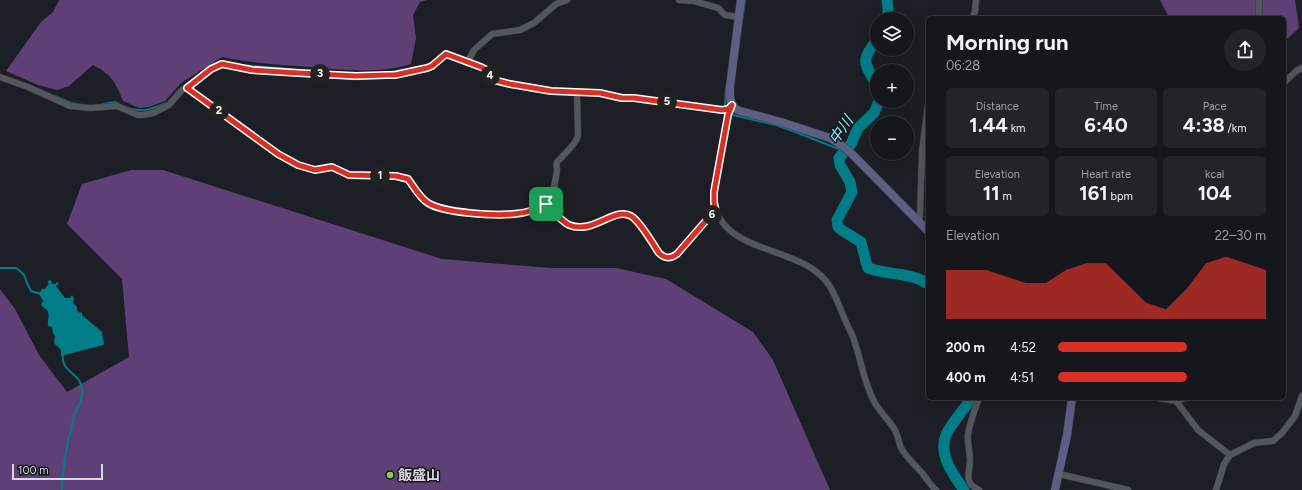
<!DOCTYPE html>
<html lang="en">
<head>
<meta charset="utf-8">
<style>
	body { margin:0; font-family:Figtree,"Noto Sans JP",sans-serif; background:#222429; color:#f1f3f6; height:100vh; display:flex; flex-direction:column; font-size:15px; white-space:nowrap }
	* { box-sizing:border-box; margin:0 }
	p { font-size:13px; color:#9d9fa3 }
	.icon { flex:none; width:22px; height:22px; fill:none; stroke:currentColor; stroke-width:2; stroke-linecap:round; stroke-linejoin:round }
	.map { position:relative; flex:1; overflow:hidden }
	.panel { position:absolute; left:926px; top:16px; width:360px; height:384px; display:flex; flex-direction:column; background:#15171c; border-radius:6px; box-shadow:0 4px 16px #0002,0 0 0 1px #34363b }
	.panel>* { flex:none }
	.buttons { position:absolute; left:870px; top:12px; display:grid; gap:8px }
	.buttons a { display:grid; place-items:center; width:44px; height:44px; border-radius:50%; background:#15171c; box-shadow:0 4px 16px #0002,0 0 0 1px #34363b; font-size:20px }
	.scale { position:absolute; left:12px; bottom:10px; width:91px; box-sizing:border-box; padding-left:4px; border:2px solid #d7d9dd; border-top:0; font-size:11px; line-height:14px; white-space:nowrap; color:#d7d9dd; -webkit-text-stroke:3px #13161b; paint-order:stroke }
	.pin { position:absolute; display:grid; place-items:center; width:34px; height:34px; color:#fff; margin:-17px; border-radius:8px; box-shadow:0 2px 6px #0006 }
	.km { position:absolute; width:20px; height:20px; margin:-10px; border-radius:50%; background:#222; color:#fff; font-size:11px; line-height:20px; text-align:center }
	.round { display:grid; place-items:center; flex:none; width:42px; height:42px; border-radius:21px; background:#222429 }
	.summary { display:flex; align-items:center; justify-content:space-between; height:68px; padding:0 20px }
	h1 { font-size:22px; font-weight:700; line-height:30px }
	.figures { display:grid; grid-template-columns:repeat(3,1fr); gap:6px; height:68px; padding:4px 20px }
	.figures div { display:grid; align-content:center; border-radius:6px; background:#222429; text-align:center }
	.figures b { font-size:20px; font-weight:700 }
	.figures small { font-size:11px; font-weight:400 }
	.figures p { font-size:11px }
	.chart { height:112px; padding:8px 20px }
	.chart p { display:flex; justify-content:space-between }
	.chart svg { width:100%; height:72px; margin-top:4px; fill:#d93025; opacity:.7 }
	ul { padding:0 20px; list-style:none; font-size:13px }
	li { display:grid; grid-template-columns:64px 48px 1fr; align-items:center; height:30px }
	li i { height:10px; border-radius:5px; background:#d93025 }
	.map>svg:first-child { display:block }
	.forest { fill:#5f4076 }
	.water { fill:#017d8a }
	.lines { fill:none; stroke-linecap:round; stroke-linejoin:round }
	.stream { stroke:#017d8a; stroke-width:2 }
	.river { stroke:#017d8a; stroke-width:11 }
	.street-casing { stroke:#393b40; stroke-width:7 }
	.secondary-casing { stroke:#393b40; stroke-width:9 }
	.street { stroke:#52575d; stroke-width:6 }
	.secondary { stroke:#5d5e84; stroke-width:8 }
	.route-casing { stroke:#fff; stroke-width:8 }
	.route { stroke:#d93025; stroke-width:5 }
	.poi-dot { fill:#8ace47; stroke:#13161b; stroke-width:1.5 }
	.labels { text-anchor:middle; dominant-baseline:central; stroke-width:3; stroke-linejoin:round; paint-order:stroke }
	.poi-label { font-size:14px; font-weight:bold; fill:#d7d9dd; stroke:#13161b; text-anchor:start }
	.water-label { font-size:15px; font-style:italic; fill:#83eaf9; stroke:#13161b }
</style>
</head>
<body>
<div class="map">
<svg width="1302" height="490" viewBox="0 0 1302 490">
	<rect width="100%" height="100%" fill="#1c1f25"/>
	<g class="forest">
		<path d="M59,0h368l-7,2 -7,13 3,23 -5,26c-33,10 -67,6 -101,3 -29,-2 -59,-4 -88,-10l-41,26 -16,18 -16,6 -10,1 -16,-7c-7,-18 -12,-27 -30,-36l-24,21 -12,4 -19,-5 -32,-14 35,-49 12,-10z"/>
		<polygon points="1160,0 1295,0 1299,28 1284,42 1284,18 1169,18"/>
		<polygon points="131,170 163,170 442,259 550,268 616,268 666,279 753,332 773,360 830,490 0,490 0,289 15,309 39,355 67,392 129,357 122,279 67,224 82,184"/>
	</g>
	<path class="water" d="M51,280l1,4h3l2,-2 2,2 -3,2 9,12h5l2,-3 2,3 -1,5 4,4v4l3,2 2,-1v3l20,17 2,12 -1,1 -42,11v-6l-7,-7 1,-7 -2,-3 -1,-6 -4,-1c-1,-5 3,-12 -2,-17 -2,-1 -3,-2 -5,-4l2,-4 -4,-7 3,-5h3l4,-6 -2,-2z"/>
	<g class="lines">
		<g class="stream">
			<polyline points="740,34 745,0"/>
			<polyline points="444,53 447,51 452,54"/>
			<polyline points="218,62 220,61 241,65 336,73"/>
			<polyline points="390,72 428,65 434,61"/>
			<polyline points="55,96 71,103 77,104"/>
			<polyline points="103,104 115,102 119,104"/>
			<polyline points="725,107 726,88"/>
			<path d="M128,108c17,5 23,1 38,-5"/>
			<polyline points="720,112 776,125 798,133 831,146 839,149 843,153"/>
			<polyline points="0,268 16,268 19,270 24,275 27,283 31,291 41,294"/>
			<path d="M62,490c0,-25 6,-49 12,-74 3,-10 9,-14 8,-26 0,-17 -22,-17 -19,-36"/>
		</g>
		<g class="river">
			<polyline points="887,0 888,8 888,19"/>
			<path d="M877,40c-18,22 -12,23 0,46"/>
			<path d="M879,101l-5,12 -16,15 -7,16 -12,14 1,7 10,17 2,10 -15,28 1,7 5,4 18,11 5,20 2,6c19,7 43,4 60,16"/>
			<path d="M964,490c-12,-17 -28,-38 -16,-59 7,-12 16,-22 24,-33"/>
		</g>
		<g class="street-casing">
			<g id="street">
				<polyline points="679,0 694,1 718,8 725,15 739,17"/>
				<polyline points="1259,0 1259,18"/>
				<polyline points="972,18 975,12 976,0"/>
				<polyline points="467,63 474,50 492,34 520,30 534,23 556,4 567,0"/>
				<polyline points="0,77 28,87 70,106 90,108 117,106 138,115 142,115 153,113 169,105 181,91 211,69 216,66 222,64 252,70 355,77 387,75 395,75 427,68 432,66 446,55 481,67 485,69 494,80 510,84 551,91 600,93 622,98 634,98 722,110 727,109 732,105"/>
				<polyline points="1284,83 1296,71 1302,68"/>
				<path d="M187,88l91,66 20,11 17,5 17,-3 17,8 47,1 12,3c6,8 13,21 22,25 21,10 100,16 117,-1 7,-8 8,-22 10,-32 0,-2 -1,-7 0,-9 0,0 4,-4 4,-4 6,-7 14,-13 17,-22l-1,-44"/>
				<path d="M731,106l-2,9 -15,77c-2,65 87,50 115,93 6,9 10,20 14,30 3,8 7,15 10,22 7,19 10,40 18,58 5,14 17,23 24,35 3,6 4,12 6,18 6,10 14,17 21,25 5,6 8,12 14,17"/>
				<path d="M546,204c7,7 14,17 24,21 26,10 44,-23 66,-6l23,34c6,6 11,6 18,1l33,-38 6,-4"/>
				<polyline points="919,221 920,216 922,151 928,105"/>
				<path d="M979,398c-4,11 -9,24 -11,36 -1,9 2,18 2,27 -1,14 -6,22 9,29"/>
				<polyline points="1158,398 1176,401 1186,398"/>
				<polyline points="1176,401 1198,430 1230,455"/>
				<polyline points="1059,474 1128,490"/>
				<polyline points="1216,490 1224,464 1230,455 1254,443 1273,441 1282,433 1295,416 1302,396"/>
			</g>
		</g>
		<g class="secondary-casing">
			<g id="secondary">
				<path d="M741,0l-11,87c0,12 -1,19 10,24l41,11 49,16 7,4 13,10 78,79"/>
				<polyline points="1055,490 1067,435 1072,398"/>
			</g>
		</g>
		<use href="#street" class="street"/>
		<use href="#secondary" class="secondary"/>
	</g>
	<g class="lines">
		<g class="route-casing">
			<path id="route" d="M446,54l35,13 4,2 9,11 16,4 41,7 49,2 22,5h12l88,12 6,-1 4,-4 -4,10 -14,77v10l2,10 -6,4 -33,38c-7,5 -12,5 -18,-1 -6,-9 -19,-32 -28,-37 -16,-10 -38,19 -62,9 -9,-5 -16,-14 -23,-21 -9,6 -21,9 -32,10 -20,2 -70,-1 -86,-11 -8,-5 -14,-16 -20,-24l-12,-3 -47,-1 -17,-8 -17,3 -17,-5 -20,-11 -91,-66 24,-19 11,-5 30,6 46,3 58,3 31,-1h8l32,-7 5,-2z"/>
		</g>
		<use href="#route" class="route"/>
	</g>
	<circle class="poi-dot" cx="390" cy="475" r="4"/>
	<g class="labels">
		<g class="poi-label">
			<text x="398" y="475">飯盛山</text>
		</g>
		<g class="water-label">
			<text transform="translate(841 130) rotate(-55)">中川</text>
		</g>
	</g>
</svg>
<div class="buttons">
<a><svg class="icon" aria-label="layers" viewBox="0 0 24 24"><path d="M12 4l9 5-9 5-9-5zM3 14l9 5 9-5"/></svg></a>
<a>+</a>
<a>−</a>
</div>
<div class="scale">100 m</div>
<div class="pin" style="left:546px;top:204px;background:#1e9e55"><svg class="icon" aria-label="arrive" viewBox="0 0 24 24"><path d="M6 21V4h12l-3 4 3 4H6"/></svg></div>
<b class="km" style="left:380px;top:176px">1</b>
<b class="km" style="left:219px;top:111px">2</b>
<b class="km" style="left:320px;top:74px">3</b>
<b class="km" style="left:490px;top:76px">4</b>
<b class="km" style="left:667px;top:102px">5</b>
<b class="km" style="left:712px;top:215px">6</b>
<section class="panel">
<div class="summary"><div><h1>Morning run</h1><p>06:28</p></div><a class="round"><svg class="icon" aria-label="share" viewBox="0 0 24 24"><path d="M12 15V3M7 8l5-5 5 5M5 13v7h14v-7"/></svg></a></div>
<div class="figures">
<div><p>Distance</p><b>1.44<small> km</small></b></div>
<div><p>Time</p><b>6:40</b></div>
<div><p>Pace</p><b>4:38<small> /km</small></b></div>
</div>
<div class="figures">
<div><p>Elevation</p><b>11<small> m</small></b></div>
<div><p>Heart rate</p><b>161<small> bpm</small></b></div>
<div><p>kcal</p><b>104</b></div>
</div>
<div class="chart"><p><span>Elevation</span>22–30 m</p>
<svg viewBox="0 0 160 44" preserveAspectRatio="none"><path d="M0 44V14L10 14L20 14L30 18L40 22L50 22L60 14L70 10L80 10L90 22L100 34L110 38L120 26L130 10L140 6L150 10L160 14V44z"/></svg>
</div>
<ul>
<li><b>200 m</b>4:52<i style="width:62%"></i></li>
<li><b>400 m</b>4:51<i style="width:62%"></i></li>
</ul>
</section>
</div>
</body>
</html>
